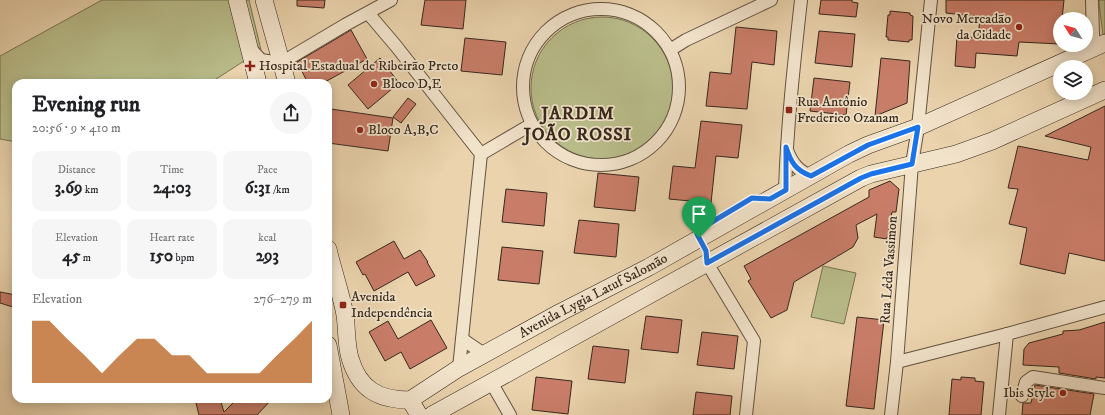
<!DOCTYPE html>
<html lang="en">
<head>
<meta charset="utf-8">
<style>
	body { margin:0; font-family:"IM FELL DW Pica",serif; background:#f6f6f6; color:#202124; height:100vh; display:flex; flex-direction:column; font-size:15px; white-space:nowrap }
	* { box-sizing:border-box; margin:0 }
	p { font-size:13px; color:#757577 }
	.icon { flex:none; width:22px; height:22px; fill:none; stroke:currentColor; stroke-width:2; stroke-linecap:round; stroke-linejoin:round }
	.map { position:relative; flex:1; overflow:hidden }
	.side { position:absolute; left:12px; top:79px; width:320px; height:324px; display:flex; flex-direction:column; background:#fff; border-radius:12px; box-shadow:0 2px 10px #0003 }
	.side>* { flex:none }
	.needle { width:26px; rotate:307deg }
	.fabs { position:absolute; left:1053px; top:12px; display:grid; gap:8px }
	.fabs a { display:grid; place-items:center; width:40px; height:40px; border-radius:50%; background:#fff; box-shadow:0 2px 10px #0003; font-size:20px }
	.pin { position:absolute; display:grid; place-items:center; width:34px; height:34px; color:#fff; margin:-41px -17px; border-radius:50% 50% 50% 0; rotate:-45deg; box-shadow:0 0 4px #0007 }
	.pin .icon { rotate:45deg }
	.round { display:grid; place-items:center; flex:none; width:42px; height:42px; border-radius:21px; background:#f6f6f6 }
	.head { display:flex; align-items:center; justify-content:space-between; height:68px; padding:0 20px }
	h1 { font-size:22px; font-weight:700; line-height:30px }
	.stats { display:grid; grid-template-columns:repeat(3,1fr); gap:6px; height:68px; padding:4px 20px }
	.stats div { display:grid; align-content:center; border-radius:10px; background:#f6f6f6; text-align:center }
	.stats b { font-size:17px; font-weight:700 }
	.stats small { font-size:11px; font-weight:400 }
	.stats p { font-size:11px }
	.chart { height:112px; padding:8px 20px }
	.chart p { display:flex; justify-content:space-between }
	.chart svg { width:100%; height:72px; margin-top:4px; fill:#b45309; opacity:.7 }
	.map>svg:first-child { display:block }
	.green { fill:#b8bc89; stroke:#777252 }
	.building { fill:#c97d69; stroke:#36281b }
	.lines { fill:none; stroke-linecap:round; stroke-linejoin:round }
	.street-casing { stroke:#635340; stroke-width:14 }
	.secondary-casing { stroke:#36281b; stroke-width:18 }
	.street { stroke:#f1e2ca; stroke-width:12 }
	.secondary { stroke:#f1e2ca; stroke-width:17 }
	.route-casing { stroke:#fff; stroke-width:8 }
	.route { stroke:#1a73e8; stroke-width:5 }
	.poi-dot { fill:#8f2418; stroke:#f1e2ca; stroke-width:1.5 }
	.labels { text-anchor:middle; dominant-baseline:central; stroke-width:3.5; stroke-linejoin:round; paint-order:stroke }
	.poi-label { font-size:14px; fill:#36281b; stroke:#f1e2ca; text-anchor:start }
	.street-label { font-size:14px; fill:#36281b; stroke:#f1e2ca }
	.district-label { font-size:18px; font-weight:bold; letter-spacing:1px; fill:#36281b; stroke:#f1e2ca }
</style>
</head>
<body>
<div class="map">
<svg width="1105" height="415" viewBox="0 0 1105 415">
	<rect width="100%" height="100%" fill="#ead3ad"/>
	<filter id="stains"><feTurbulence type="fractalNoise" baseFrequency=".005" numOctaves="4"/><feColorMatrix values="0 0 0 0 .2 0 0 0 0 .09 0 0 0 0 .02 0 0 0 .5 -.17"/></filter>
	<radialGradient id="worn" r=".72"><stop offset=".6" stop-color="#630" stop-opacity="0"/><stop offset="1" stop-color="#630" stop-opacity=".3"/></radialGradient>
	<g class="green">
		<polygon points="102,0 249,0 261,50 210,83 16,83 16,142 0,139 0,56"/>
		<polygon points="1099,0 1105,0 1105,33 1103,35 1099,4"/>
		<circle cx="602" cy="88" r="71"/>
		<polygon points="823,266 856,273 844,324 811,317"/>
	</g>
	<g class="building">
		<polygon points="297,0 325,0 324,8 297,6"/>
		<polygon points="425,0 466,0 463,29 421,25"/>
		<polygon points="821,0 852,0 852,2 858,3 856,17 819,14"/>
		<polygon points="946,0 1064,0 1062,19 1060,19 1060,44 1019,42 1017,56 976,53 975,68 955,66 957,36 978,38 980,17 946,13"/>
		<polygon points="890,11 910,13 910,15 913,16 912,40 909,40 909,42 888,40 888,37 886,37 888,15 890,15"/>
		<polygon points="736,27 777,31 774,65 752,62 747,109 706,106 710,72 731,74"/>
		<polygon points="351,30 367,59 323,83 308,83 297,62"/>
		<polygon points="819,31 855,34 852,67 815,63"/>
		<polygon points="465,38 506,42 502,75 461,71"/>
		<polygon points="380,58 399,83 368,109 348,85"/>
		<polygon points="881,58 910,61 907,103 875,116"/>
		<polygon points="814,78 850,82 846,115 810,111"/>
		<polygon points="408,98 416,104 401,123 393,117"/>
		<polygon points="1105,106 1105,261 1069,253 1065,274 1020,264 1027,228 1009,224 1018,189 1008,188 1018,146 1088,160 1091,147 1045,136"/>
		<polygon points="331,109 393,118 388,151 328,143"/>
		<polygon points="701,121 742,125 738,158 716,156 711,203 669,199 673,166 695,168"/>
		<polygon points="598,173 639,177 635,211 594,207"/>
		<polygon points="890,181 899,189 896,212 892,212 888,237 887,237 887,239 874,237 877,214 856,225 858,238 853,247 794,282 787,310 771,318 748,281 751,279 744,266 869,197 869,190"/>
		<polygon points="506,189 547,193 544,226 502,222"/>
		<polygon points="579,220 619,224 616,257 574,253"/>
		<polygon points="394,241 404,259 420,250 428,262 427,262 435,276 416,286 408,272 374,291 365,274 363,275 356,262"/>
		<polygon points="502,247 543,251 539,284 498,280"/>
		<polygon points="0,292 16,295 16,308 0,303"/>
		<polygon points="646,316 682,320 678,353 641,349"/>
		<polygon points="857,317 884,320 874,409 846,406"/>
		<polygon points="431,320 447,348 410,369 401,352 385,361 369,332 388,321 398,339"/>
		<polygon points="1105,322 1105,378 1096,377 1096,379 1059,373 1059,367 1023,365 1024,349 1029,343 1063,334 1063,331 1079,330"/>
		<polygon points="702,332 738,336 734,369 697,365"/>
		<polygon points="593,346 629,350 625,383 588,379"/>
		<polygon points="536,377 572,381 568,414 532,410"/>
		<polygon points="961,377 975,378 975,381 984,382 981,415 949,415 952,379 961,380"/>
		<polygon points="1035,385 1094,394 1090,415 1022,415 1023,403 1031,403"/>
		<polygon points="696,392 732,396 730,415 693,415"/>
		<polygon points="195,399 220,399 224,412 237,399 272,399 257,415 199,415"/>
	</g>
	<g class="lines">
		<g class="street-casing">
			<g id="street">
				<polyline points="1092,0 1093,34 1095,48"/>
				<circle cx="601" cy="87" r="78"/>
				<polyline points="368,13 396,46 481,154 459,368"/>
				<polyline points="250,48 261,60 281,63 345,25 391,0"/>
				<polyline points="670,50 686,40 771,0"/>
				<path d="M787,150c5,13 11,21 24,26"/>
				<polyline points="481,154 532,124"/>
				<path d="M785,190c2,-64 9,-127 16,-190"/>
				<polyline points="707,263 754,341 746,415"/>
				<polyline points="462,339 484,354"/>
				<polyline points="897,362 1007,334 1105,307"/>
				<polyline points="491,382 510,415"/>
				<polyline points="1022,396 1026,382 1033,377 1105,388"/>
				<polyline points="891,415 897,362 912,164 918,127 931,0"/>
				<polyline points="999,415 1007,334"/>
			</g>
		</g>
		<g class="secondary-casing">
			<g id="secondary">
				<polyline points="237,0 258,83"/>
				<polyline points="264,0 287,83"/>
				<path d="M328,249c5,22 13,44 17,66 2,14 1,29 5,43 9,31 28,42 60,42"/>
				<polyline points="328,345 341,415"/>
				<path id="s1" d="M410,400l49,-32 102,-56 88,-45 200,-113 19,-9 50,-18 187,-84"/>
				<polyline points="410,400 419,415"/>
				<path d="M432,415c143,-79 286,-158 429,-237l10,-4 85,-20 36,-13 113,-51"/>
			</g>
		</g>
		<use href="#street" class="street"/>
		<use href="#secondary" class="secondary"/>
	</g>
	<g class="lines">
		<g class="route-casing">
			<path id="route" d="M918,127l-6,37 -41,10 -10,4 -154,85 -1,-12 -9,-17 5,-6 50,-30 18,1 16,-9v-43c5,15 9,23 25,29l57,-31z"/>
		</g>
		<use href="#route" class="route"/>
	</g>
	<g class="poi-dot">
		<circle cx="1019" cy="27" r="4"/>
		<path d="M248 60h4v4h4v4h-4v4h-4v-4h-4v-4h4z"/>
		<circle cx="374" cy="84" r="4"/>
		<rect x="785" y="106" width="8" height="8" rx="2"/>
		<circle cx="360" cy="130" r="4"/>
		<rect x="339" y="301" width="8" height="8" rx="2"/>
		<circle cx="1063" cy="393" r="4"/>
	</g>
	<g class="labels">
		<g class="poi-label">
			<text x="1011" y="19" text-anchor="end">Novo Mercadão<tspan x="1011" dy="16">da Cidade</tspan></text>
			<text x="259" y="66">Hospital Estadual de Ribeirão Preto</text>
			<text x="382" y="84">Bloco D,E</text>
			<text x="797" y="102">Rua Antônio<tspan x="797" dy="16">Frederico Ozanam</tspan></text>
			<text x="368" y="130">Bloco A,B,C</text>
			<text x="351" y="297">Avenida<tspan x="351" dy="16">Independência</tspan></text>
			<text x="1055" y="393" text-anchor="end">Ibis Style</text>
		</g>
		<g class="street-label">
			<text transform="translate(889 270) rotate(-86)">Rua Lêda Vassimon</text>
			<text stroke="none"><textPath href="#s1" startOffset="211">Avenida Lygia Latuf Salomão</textPath></text>
		</g>
		<g class="district-label">
			<text x="578" y="114">JARDIM<tspan x="578" dy="21">JOÃO ROSSI</tspan></text>
		</g>
	</g>
	<rect width="100%" height="100%" filter="url(#stains)"/>
	<rect width="100%" height="100%" fill="url(#worn)"/>
</svg>
<div class="fabs">
<a><svg class="needle" viewBox="-14 -14 28 28"><path d="M0-13l5 13h-10z" fill="#e53935"/><path d="M0 13l5-13h-10z" fill="#757577"/></svg></a>
<a><svg class="icon" aria-label="layers" viewBox="0 0 24 24"><path d="M12 4l9 5-9 5-9-5zM3 14l9 5 9-5"/></svg></a>
</div>
<div class="pin" style="left:699px;top:238px;background:#1e9e55"><svg class="icon" aria-label="arrive" viewBox="0 0 24 24"><path d="M6 21V4h12l-3 4 3 4H6"/></svg></div>
<section class="side">
<div class="head"><div><h1>Evening run</h1><p>20:56 · 9 × 410 m</p></div><a class="round"><svg class="icon" aria-label="share" viewBox="0 0 24 24"><path d="M12 15V3M7 8l5-5 5 5M5 13v7h14v-7"/></svg></a></div>
<div class="stats">
<div><p>Distance</p><b>3.69<small> km</small></b></div>
<div><p>Time</p><b>24:03</b></div>
<div><p>Pace</p><b>6:31<small> /km</small></b></div>
</div>
<div class="stats">
<div><p>Elevation</p><b>45<small> m</small></b></div>
<div><p>Heart rate</p><b>150<small> bpm</small></b></div>
<div><p>kcal</p><b>293</b></div>
</div>
<div class="chart"><p><span>Elevation</span>276–279 m</p>
<svg viewBox="0 0 160 44" preserveAspectRatio="none"><path d="M0 44V6L10 6L20 17L30 27L40 38L50 27L60 17L70 17L80 27L90 27L100 38L110 38L120 38L130 38L140 27L150 17L160 6V44z"/></svg>
</div>
</section>
</div>
</body>
</html>
